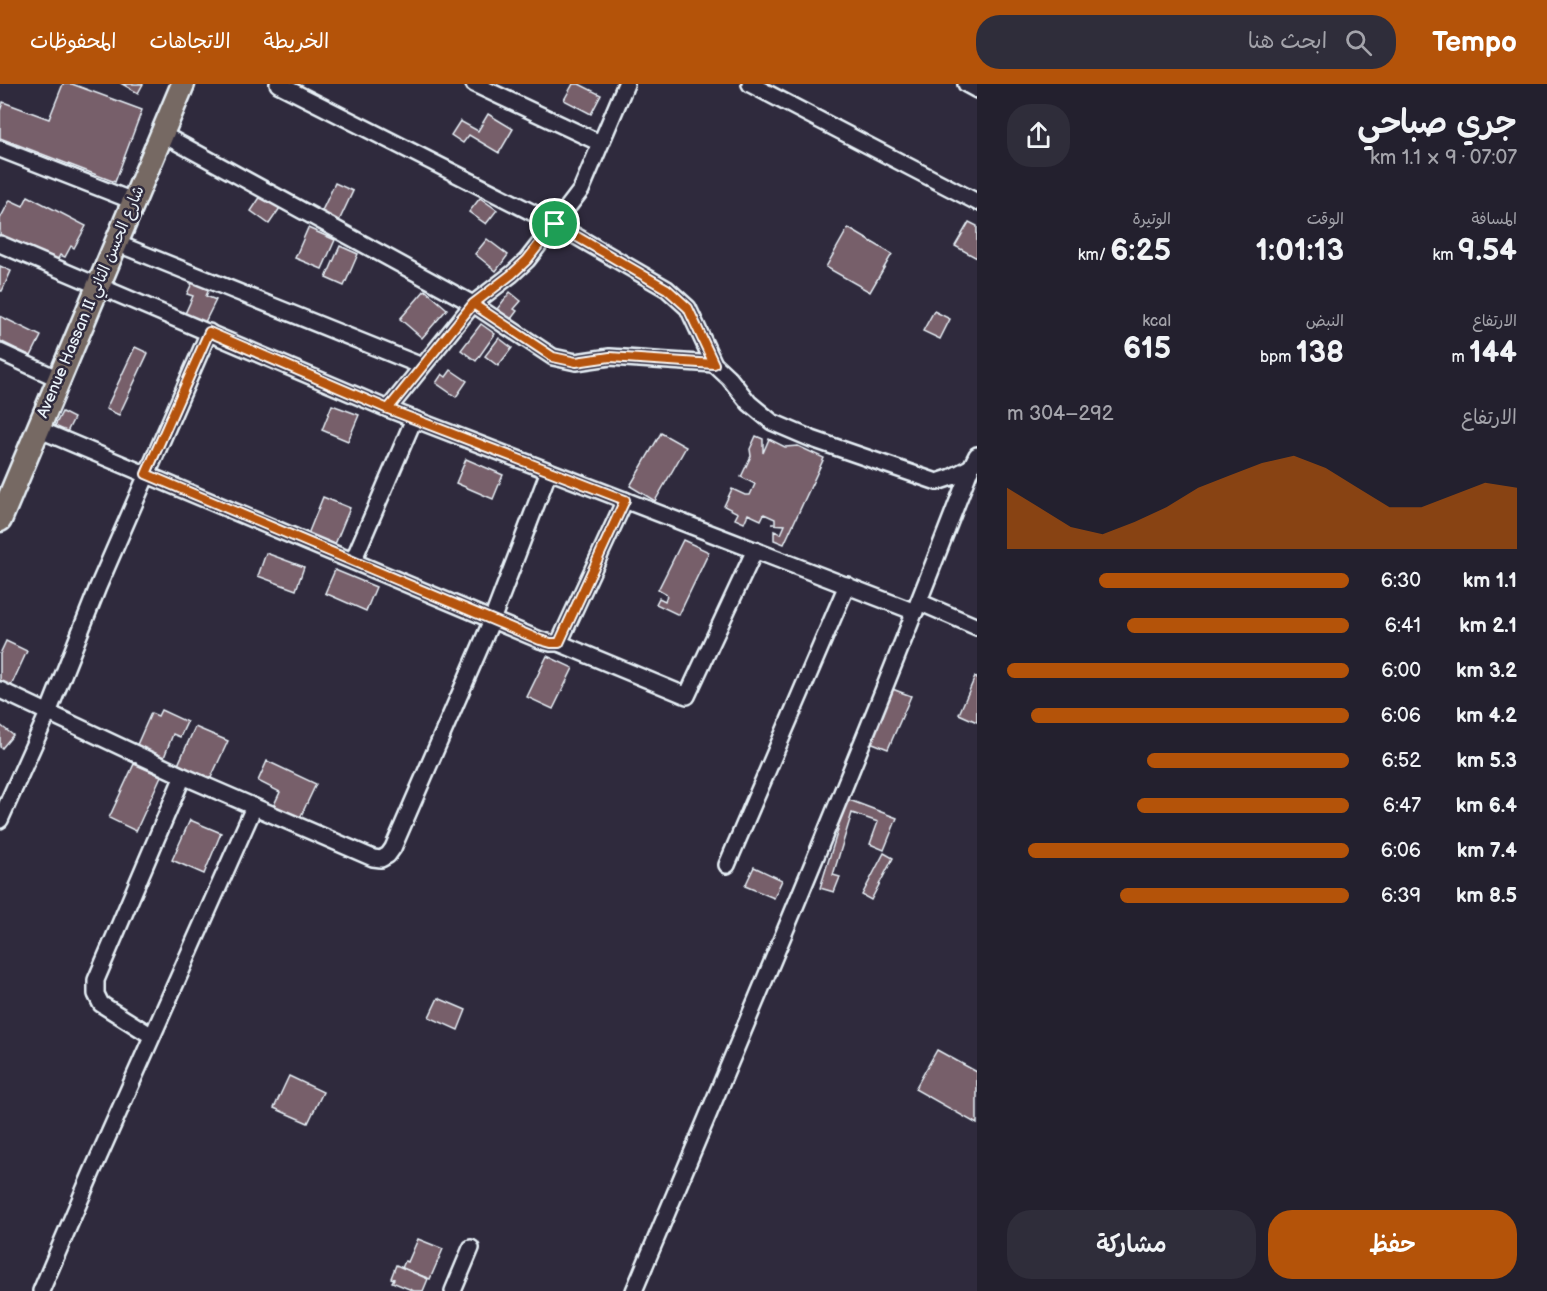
<!DOCTYPE html>
<html lang="ar">
<head>
<meta charset="utf-8">
<style>
	body { margin:0; font-family:"Balsamiq Sans","Playpen Sans Arabic",sans-serif; background:#2f2d3a; color:#f1f3f6; direction:rtl; height:100vh; display:flex; flex-direction:column; font-size:22px; white-space:nowrap }
	* { box-sizing:border-box; margin:0 }
	p { font-size:20px; color:#a3a3aa }
	.icon { flex:none; width:33px; height:33px; fill:none; stroke:currentColor; stroke-width:2; stroke-linecap:round; stroke-linejoin:round }
	.map { position:relative; flex:1; overflow:hidden; direction:ltr }
	.panel { display:flex; flex-direction:column; background:#23202e; width:570px }
	.panel>* { flex:none }
	.pin { position:absolute; display:grid; place-items:center; width:51px; height:51px; color:#fff; margin:-26px; border:3px solid #fff; border-radius:50%; box-shadow:0 2px 6px #0007 }
	.round { display:grid; place-items:center; flex:none; width:63px; height:63px; border-radius:24px; background:#2f2d3a }
	.summary { display:flex; align-items:center; justify-content:space-between; height:102px; padding:0 30px }
	h1 { font-size:33px; font-weight:600; line-height:45px }
	.metrics { display:grid; grid-template-columns:repeat(3,1fr); gap:9px; height:102px; padding:6px 30px }
	.metrics div { display:grid; align-content:center }
	.metrics b { font-size:30px; font-weight:600 }
	.metrics small { font-size:16px; font-weight:400 }
	.metrics p { font-size:16px }
	.chart { height:168px; padding:12px 30px }
	.chart p { display:flex; justify-content:space-between }
	.chart svg { width:100%; height:108px; margin-top:6px; fill:#b45309; opacity:.7 }
	.primary-button { display:flex; gap:12px; margin-top:auto; padding:12px 30px }
	.primary-button a { flex:1; height:69px; border-radius:24px; background:#b45309; color:#fff; font-size:24px; font-weight:600; line-height:69px; text-align:center }
	.primary-button a+a { background:#2f2d3a; color:#f1f3f6 }
	ul { padding:0 30px; list-style:none; font-size:20px }
	li { display:grid; grid-template-columns:96px 72px 1fr; align-items:center; height:45px }
	li i { height:15px; border-radius:8px; background:#b45309 }
	header { display:flex; align-items:center; gap:36px; box-sizing:border-box; height:84px; padding:0 30px; background:#b45309; color:#fff }
	header strong { font-size:28px }
	nav { display:flex; gap:33px; margin-inline-start:auto; font-size:21px }
	.search { width:420px; height:54px; background:#2f2d3a; display:flex; align-items:center; gap:15px; box-sizing:border-box; padding:0 21px; border-radius:24px; color:#a3a3aa; font-size:22px }
	main { display:flex; flex:1; min-height:0 }
	.map>svg:first-child { display:block }
	.building { fill:#775e6a; stroke:#e8f1f8; stroke-width:1.5 }
	.lines { fill:none; stroke-linecap:round; stroke-linejoin:round }
	.street-casing { stroke:#e8f1f8; stroke-width:20 }
	.primary-casing { stroke:#e8f1f8; stroke-width:27 }
	.street { stroke:#2f2a3d; stroke-width:15 }
	.primary { stroke:#766964; stroke-width:22 }
	.route-casing { stroke:#fff; stroke-width:12 }
	.route { stroke:#b45309; stroke-width:8 }
	.labels { text-anchor:middle; dominant-baseline:central; stroke-width:5; stroke-linejoin:round; paint-order:stroke }
	.street-label { font-size:16px; fill:#e8f1f8; stroke:#2f2a3d }
</style>
</head>
<body>
<header>
<strong>Tempo</strong>
<div class="search"><svg class="icon" aria-label="search" viewBox="0 0 24 24"><circle cx="10" cy="10" r="6"/><path d="M15 15l6 6"/></svg>ابحث هنا</div>
<nav><a>الخريطة</a><a>الاتجاهات</a><a>المحفوظات</a></nav>
</header>
<main>
<section class="panel">
<div class="summary"><div><h1>جري صباحي</h1><p>07:07 · 9 × 1.1 km</p></div><a class="round"><svg class="icon" aria-label="share" viewBox="0 0 24 24"><path d="M12 15V3M7 8l5-5 5 5M5 13v7h14v-7"/></svg></a></div>
<div class="metrics">
<div><p>المسافة</p><b>9.54<small> km</small></b></div>
<div><p>الوقت</p><b>1:01:13</b></div>
<div><p>الوتيرة</p><b>6:25<small> /km</small></b></div>
</div>
<div class="metrics">
<div><p>الارتفاع</p><b>144<small> m</small></b></div>
<div><p>النبض</p><b>138<small> bpm</small></b></div>
<div><p>kcal</p><b>615</b></div>
</div>
<div class="chart"><p><span>الارتفاع</span>292–304 m</p>
<svg viewBox="0 0 160 44" preserveAspectRatio="none"><path d="M0 44V19L10 27L20 35L30 38L40 33L50 27L60 19L70 14L80 9L90 6L100 11L110 19L120 27L130 27L140 22L150 17L160 19V44z"/></svg>
</div>
<ul>
<li><b>1.1 km</b>6:30<i style="width:73%"></i></li>
<li><b>2.1 km</b>6:41<i style="width:65%"></i></li>
<li><b>3.2 km</b>6:00<i style="width:100%"></i></li>
<li><b>4.2 km</b>6:06<i style="width:93%"></i></li>
<li><b>5.3 km</b>6:52<i style="width:59%"></i></li>
<li><b>6.4 km</b>6:47<i style="width:62%"></i></li>
<li><b>7.4 km</b>6:06<i style="width:94%"></i></li>
<li><b>8.5 km</b>6:39<i style="width:67%"></i></li>
</ul>
<div class="primary-button"><a>حفظ</a><a>مشاركة</a></div>
</section>
<div class="map">
<svg width="977" height="1207" viewBox="0 0 977 1207">
	<rect width="100%" height="100%" fill="#2f2a3d"/>
	<filter id="ink" filterUnits="userSpaceOnUse"><feTurbulence type="fractalNoise" baseFrequency=".0167" numOctaves="2"/><feDisplacementMap in="SourceGraphic" scale="12" xChannelSelector="R" yChannelSelector="G"/><feConvolveMatrix kernelMatrix="1 2 1 2 8 2 1 2 1" color-interpolation-filters="sRGB"/></filter>
	<g filter="url(#ink)">
		<g class="building">
			<polygon points="63,0 72,0 142,26 115,98 0,54 0,27 3,18 49,35"/>
			<polygon points="122,0 143,0 138,9"/>
			<polygon points="573,0 579,0 601,11 591,30 564,16"/>
			<polygon points="488,30 513,45 499,69 469,51 463,59 451,51 460,37 478,47"/>
			<polygon points="335,99 353,107 338,139 320,131"/>
			<polygon points="28,112 86,142 74,164 71,162 65,173 60,171 54,182 0,154 0,135 10,116 23,122"/>
			<polygon points="261,112 280,124 269,140 251,127"/>
			<polygon points="480,114 497,126 486,140 469,128"/>
			<polygon points="969,138 977,142 977,174 955,162"/>
			<polygon points="308,144 335,156 322,185 295,174"/>
			<polygon points="848,144 892,170 870,208 826,183"/>
			<polygon points="487,155 508,171 496,187 475,170"/>
			<polygon points="340,162 358,170 344,202 326,194"/>
			<polygon points="0,182 11,187 2,207 0,207"/>
			<polygon points="193,197 209,205 206,212 216,216 203,242 184,232 193,212 187,210"/>
			<polygon points="425,206 447,225 422,254 400,235"/>
			<polygon points="510,208 521,217 514,225 517,227 508,239 494,229"/>
			<polygon points="934,227 950,235 940,255 923,247"/>
			<polygon points="0,232 41,252 31,272 0,257"/>
			<polygon points="481,240 495,250 476,277 461,266"/>
			<polygon points="499,254 512,264 498,282 485,272"/>
			<polygon points="135,263 148,269 119,331 106,325"/>
			<polygon points="451,286 467,297 456,313 436,299 442,290 446,293"/>
			<polygon points="332,321 359,331 348,357 322,346"/>
			<polygon points="62,328 74,334 65,352 53,346"/>
			<polygon points="661,349 686,363 655,417 630,402"/>
			<polygon points="756,352 763,355 763,369 769,355 785,363 798,362 824,374 784,460 774,456 774,447 781,450 785,441 771,440 775,440 775,435 764,430 761,436 748,430 744,439 735,435 738,429 724,422 732,405 745,411 750,411 755,400 741,393 751,372 750,365"/>
			<polygon points="466,375 503,391 493,415 456,399"/>
			<polygon points="323,413 350,424 333,465 306,455"/>
			<polygon points="683,456 709,468 679,531 656,520 659,514 665,517 667,511 658,506"/>
			<polygon points="266,469 304,483 296,506 258,492"/>
			<polygon points="335,486 376,503 366,527 325,509"/>
			<polygon points="6,557 27,567 11,602 0,596 0,570"/>
			<polygon points="547,572 573,584 553,625 527,613"/>
			<polygon points="975,593 977,594 977,638 959,630"/>
			<polygon points="887,603 911,612 888,665 865,656"/>
			<polygon points="161,626 187,638 180,653 173,650 163,676 136,663 151,629 158,632"/>
			<polygon points="0,641 13,651 2,664 0,663"/>
			<polygon points="195,643 228,657 209,698 177,683"/>
			<polygon points="267,677 316,700 299,736 273,723 280,708 258,697"/>
			<polygon points="134,680 161,692 136,747 109,734"/>
			<polygon points="844,714 897,734 884,766 870,760 878,738 852,729 833,791 840,793 834,808 820,804 838,746 835,745"/>
			<polygon points="190,736 221,749 204,790 172,776"/>
			<polygon points="884,769 893,774 871,816 862,811"/>
			<polygon points="754,783 782,796 774,814 745,802"/>
			<polygon points="438,914 466,926 458,946 429,933"/>
			<polygon points="937,966 977,988 977,1040 915,1005"/>
			<polygon points="289,992 323,1008 308,1039 274,1024"/>
			<polygon points="418,1155 443,1165 430,1195 402,1184 405,1177 408,1178"/>
			<polygon points="396,1181 428,1195 423,1207 414,1207 392,1198 394,1195 391,1194"/>
		</g>
		<g class="lines">
			<g class="street-casing">
				<g id="street">
					<polyline points="278,0 555,140 527,176 512,190 473,220 388,325"/>
					<polyline points="474,0 600,59"/>
					<polyline points="626,0 581,106 555,140 667,205 688,224 714,280 729,294 749,319 772,338 812,355 937,398 952,393 971,383"/>
					<polyline points="750,0 977,118"/>
					<polyline points="966,0 977,6"/>
					<polyline points="162,50 473,220 553,273 576,278 610,273 714,280"/>
					<polyline points="0,65 133,117"/>
					<polyline points="116,159 422,282"/>
					<polyline points="0,160 388,325 915,528"/>
					<polyline points="0,268 59,295"/>
					<polyline points="38,345 540,556 551,559 559,559 687,612 755,466"/>
					<polyline points="353,477 414,335"/>
					<polyline points="919,518 977,543"/>
					<polyline points="559,559 625,416"/>
					<polyline points="0,606 183,692 373,774 381,775 388,771 393,764 492,536 549,387"/>
					<polyline points="0,736 48,629 98,503 209,248"/>
					<polyline points="727,781 847,501"/>
					<polyline points="152,952 101,920 96,910 96,896 183,692"/>
					<polyline points="41,1207 92,1088 254,723"/>
					<polyline points="453,1207 471,1164"/>
					<path d="M634,1207c115,-273 231,-547 337,-824l6,-12"/>
				</g>
			</g>
			<g class="primary-casing">
				<polyline id="primary" points="0,436 183,0"/>
			</g>
			<use href="#street" class="street"/>
			<use href="#primary" class="primary"/>
		</g>
	</g>
	<g class="lines" filter="url(#ink)">
		<g class="route-casing">
			<polyline id="route" points="555,140 527,176 512,190 473,220 388,325 209,248 146,390 540,556 551,559 559,559 625,416 388,325 473,220 553,273 576,278 610,273 714,280 688,224 667,205 555,140"/>
		</g>
		<use href="#route" class="route"/>
	</g>
	<g class="labels">
		<g class="street-label">
			<text transform="translate(91 218) rotate(-67)">Avenue Hassan II شارع الحسن الثاني</text>
		</g>
	</g>
</svg>
<div class="pin" style="left:555px;top:140px;background:#1e9e55"><svg class="icon" aria-label="arrive" viewBox="0 0 24 24"><path d="M6 21V4h12l-3 4 3 4H6"/></svg></div>
</div>
</main>
</body>
</html>
